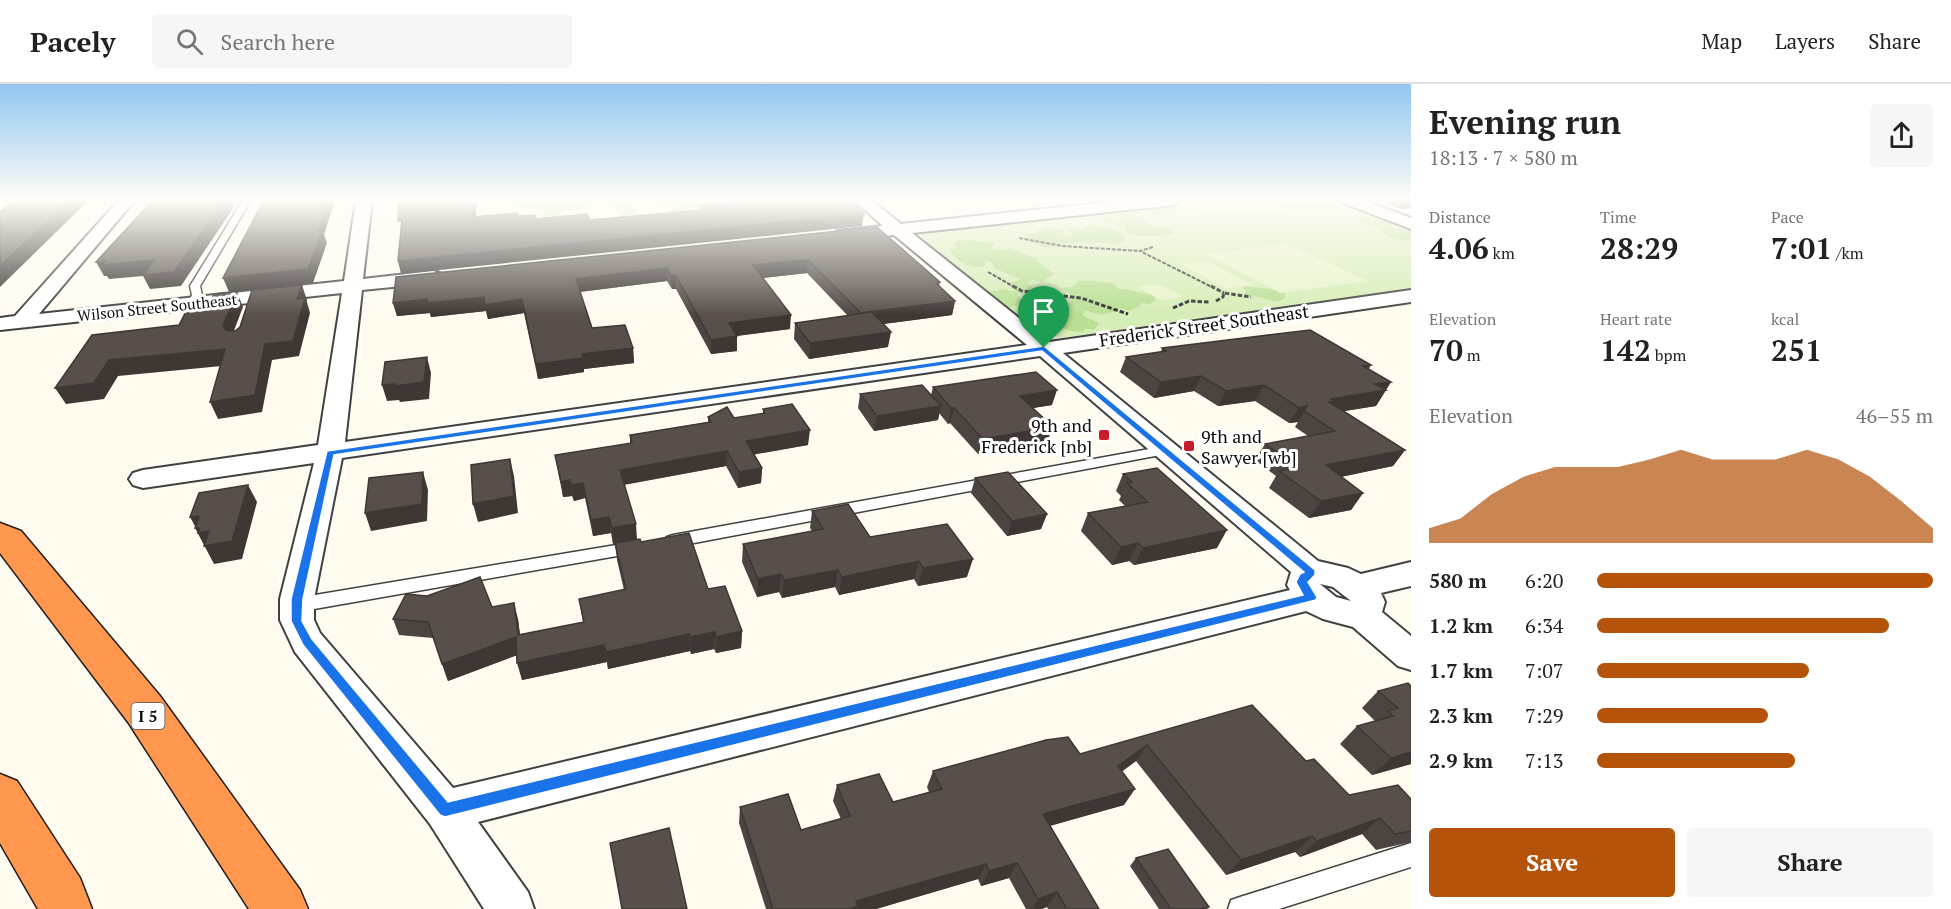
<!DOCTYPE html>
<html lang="en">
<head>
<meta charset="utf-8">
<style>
	body { margin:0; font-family:"PT Serif",serif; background:#f6f6f6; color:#222; height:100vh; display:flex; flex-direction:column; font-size:22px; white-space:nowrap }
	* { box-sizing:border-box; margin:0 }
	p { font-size:20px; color:#767676 }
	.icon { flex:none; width:33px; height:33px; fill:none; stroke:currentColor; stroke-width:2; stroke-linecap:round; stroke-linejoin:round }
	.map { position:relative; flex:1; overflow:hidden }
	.panel { display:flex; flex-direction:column; background:#fff; width:540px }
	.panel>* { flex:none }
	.pin { position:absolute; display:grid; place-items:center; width:51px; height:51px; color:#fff; margin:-62px -26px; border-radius:50% 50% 50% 0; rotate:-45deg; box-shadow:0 0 6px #0007 }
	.pin .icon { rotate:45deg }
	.round { display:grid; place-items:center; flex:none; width:63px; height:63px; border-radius:6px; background:#f6f6f6 }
	.overview { display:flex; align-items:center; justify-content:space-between; height:102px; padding:0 18px }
	h1 { font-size:33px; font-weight:600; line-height:45px }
	.figures { display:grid; grid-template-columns:repeat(3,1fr); gap:9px; height:102px; padding:6px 18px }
	.figures div { display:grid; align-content:center }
	.figures b { font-size:30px; font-weight:600 }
	.figures small { font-size:16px; font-weight:400 }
	.figures p { font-size:16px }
	.chart { height:168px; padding:12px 18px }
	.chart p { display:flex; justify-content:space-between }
	.chart svg { width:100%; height:108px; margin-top:6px; fill:#b45309; opacity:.7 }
	.action { display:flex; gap:12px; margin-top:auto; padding:12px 18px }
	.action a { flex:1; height:69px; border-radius:6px; background:#b45309; color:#fff; font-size:24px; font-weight:600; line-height:69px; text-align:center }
	.action a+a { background:#f6f6f6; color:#222 }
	ul { padding:0 18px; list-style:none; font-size:20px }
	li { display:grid; grid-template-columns:96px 72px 1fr; align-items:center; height:45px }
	li i { height:15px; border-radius:8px; background:#b45309 }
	header { display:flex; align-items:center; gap:36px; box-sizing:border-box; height:84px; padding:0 30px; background:#fff; border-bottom:2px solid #e0e0e0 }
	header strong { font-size:28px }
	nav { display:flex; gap:33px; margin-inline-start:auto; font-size:21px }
	.search { width:420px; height:54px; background:#f6f6f6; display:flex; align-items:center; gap:15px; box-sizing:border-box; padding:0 21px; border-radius:6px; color:#767676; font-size:22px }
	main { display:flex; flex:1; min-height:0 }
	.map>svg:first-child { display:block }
	.green { fill:#d5edb6 }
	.forest { fill:#b9df94 }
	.pitch { fill:#e6f3c8 }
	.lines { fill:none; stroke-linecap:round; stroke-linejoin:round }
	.lane-casing { stroke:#414141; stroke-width:3 }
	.street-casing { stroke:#414141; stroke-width:4 }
	.highway-casing { stroke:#1f1f1f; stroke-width:3 }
	.path-far1 { stroke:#303030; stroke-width:2; stroke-dasharray:4 1.5; stroke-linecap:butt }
	.path { stroke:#303030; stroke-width:3; stroke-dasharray:4.5 2; stroke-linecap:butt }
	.lane { fill:#fff; fill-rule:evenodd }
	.street { fill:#fff; fill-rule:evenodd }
	.highway { fill:#ff974e; fill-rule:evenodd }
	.wall { fill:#4c4440 }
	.shaded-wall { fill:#3e3734 }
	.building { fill:#584f4a; stroke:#3e3734; stroke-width:1.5 }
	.route { fill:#1a73e8; stroke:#fff; stroke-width:1.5; fill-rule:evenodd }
	.poi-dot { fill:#c91b2b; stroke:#fff; stroke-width:2 }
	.labels { text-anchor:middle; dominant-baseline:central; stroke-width:6; stroke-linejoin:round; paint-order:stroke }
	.far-street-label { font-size:15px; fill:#0e0e0e; stroke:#fff }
	.shield { fill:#fff; stroke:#565656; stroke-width:1.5 }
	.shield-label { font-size:16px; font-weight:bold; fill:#0e0e0e }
	.street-label { font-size:18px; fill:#0e0e0e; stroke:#fff }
	.poi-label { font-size:18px; fill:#0e0e0e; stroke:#fff; text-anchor:end }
</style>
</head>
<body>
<header>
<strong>Pacely</strong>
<div class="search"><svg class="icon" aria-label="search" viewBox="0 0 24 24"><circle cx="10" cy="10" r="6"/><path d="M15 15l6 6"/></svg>Search here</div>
<nav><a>Map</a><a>Layers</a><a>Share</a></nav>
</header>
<main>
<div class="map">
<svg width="1411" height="825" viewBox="0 0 1411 825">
	<rect width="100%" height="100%" fill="#fffbef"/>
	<polygon class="green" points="1204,116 1338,116 1411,145 1411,205 1061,254 1037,249 922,155 920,149 925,146"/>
	<g class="forest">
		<polygon points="516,116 583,116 590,123 576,126 563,126 560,130 561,134 542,135 544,126 517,124"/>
		<path d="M608,116h23l5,13 5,5 -53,4c10,-4 21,0 32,-5l1,-5 -7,-4z"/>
		<polygon points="658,116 765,116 696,123 687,125 693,128 670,131 672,123 679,122 678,120 670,122 656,120"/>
		<polygon points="1323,116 1343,125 1296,127 1259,117"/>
		<polygon points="1172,121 1195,126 1191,128 1175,127 1174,130 1158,131 1154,134 1146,132 1143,135 1151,142 1164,142 1176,149 1171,151 1138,152 1126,149 1126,144 1100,136 1109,133 1121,138 1125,136 1115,132 1120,129 1140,134 1142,132 1133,127 1173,123"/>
		<polygon points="1359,133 1391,136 1393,139 1389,143 1411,147 1411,158 1391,154 1380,146 1384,143 1367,141 1358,136"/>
		<polygon points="1096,141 1120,147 1126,156 1115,160 1084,158 1053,160 1053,163 1044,163 1023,155 1029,153 1024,152 1025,150 1036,149 1037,146 1044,146 1045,143 1064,146 1063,151 1071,152 1071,147 1065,143 1083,146 1086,142"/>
		<path d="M957,156l38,2 -4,6 13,2 5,-2 28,11v2l17,13 -12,8 -10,-2 -4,3 4,4 -1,4 -14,3 4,6 16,1v-6l15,8 1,5h10v-5h7l2,-3 -2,-6 -8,-6 10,-1 6,-6h15l19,2 7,6c13,0 23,6 36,5v7l-6,3 -8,-1 -1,3 -11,5 -9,-3c-13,9 -22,6 -36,2l-1,6 16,7 -4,6h-9l-4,3c-14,1 -27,-9 -40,-10l-4,-5 -20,-9 3,-4 -17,5 -19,-16 18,-4 13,3 -9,-8 14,-5 -25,-10 -4,-6 -7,-3v6c-15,5 -29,-7 -37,-17l10,-1 -4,-3z"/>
		<path d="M1242,202l36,4 7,4v4c-10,7 -16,1 -25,-1 -6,-1 -10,0 -16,-3l2,-3z"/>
	</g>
	<g class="pitch">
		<polygon points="1287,160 1368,197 1280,209 1205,170"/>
		<polygon points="1207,177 1252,201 1225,205 1181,180"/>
		<polygon points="1161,200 1184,213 1160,216 1138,203"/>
	</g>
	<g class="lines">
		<g class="lane-casing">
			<g id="lane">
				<polygon points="243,116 251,116 200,202 202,211 198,219 189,221 188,219 192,211 190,202"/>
				<polygon points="1166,362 1173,366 1171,369 673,463 667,461 665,457 667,453 673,451"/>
				<polygon points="634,458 640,460 642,464 640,468 297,528 291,526 288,521 291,516 297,514"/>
				<polygon points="1411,759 1411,783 1279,825 1228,825 1231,816 1240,813"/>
			</g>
		</g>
		<g class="street-casing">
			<g id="street">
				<path d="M119,116h16l-96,114 305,-33 12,-81h16l-9,79 70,-8 7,2 2,4 -2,4 -7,2 -71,7 -17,152 682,-97 -133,-110 -51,5 -6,-1 -2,-4 2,-4 46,-5 -29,-26h17l30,24 226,-24h54l-7,5 -262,28 137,109 362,-52v12l-348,51 255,208 30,7 13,6 50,-12v24l-30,7 4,9 -3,10 29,24v34l-13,-4 -45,-39 -30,-8 -17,-8 -828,211 50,70 6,17h-50l-54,-85 -135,-172 -15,-32v-21l34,-136 -171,25 -10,-3 -4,-6 4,-6 10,-3 175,-25 24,-152 -342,37v-12l15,-2zM1040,272l251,216 -4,13 3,5 -837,198 -133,-155 -6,-13v-21l28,-141zM1320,500l13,3 18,14 -15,-4z"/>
				<polygon points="1341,116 1363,116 1411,134 1411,145 1343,119"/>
			</g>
		</g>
		<g class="highway-casing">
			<g id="highway">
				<polygon points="0,439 21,447 160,612 300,806 308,825 249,825 128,638 0,469"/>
				<polygon points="0,690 17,697 80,794 92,825 38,825 0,759"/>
			</g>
		</g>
		<g class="path-far1">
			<polyline points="1019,154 1062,162 1140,167"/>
			<polyline points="1153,163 1140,167 1214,204"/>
			<polyline points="988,188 1016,204"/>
		</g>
		<g class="path">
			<polyline points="1013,202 1022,207 1081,214 1128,230"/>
			<polyline points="1211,202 1224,209"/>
			<polyline points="1216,217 1223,213 1224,209 1251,213"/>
			<polyline points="1173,224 1189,217 1209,218"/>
		</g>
		<use href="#lane" class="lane"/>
		<use href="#street" class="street"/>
		<use href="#highway" class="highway"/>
	</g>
	<g class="wall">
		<polygon points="1378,116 1411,116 1411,125 1408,124 1401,125"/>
		<polygon points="877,143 940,198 939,202 955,217 952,231 884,240 888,263 809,275 794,255 795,239 848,232 807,189 763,194 790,245 737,252 737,267 711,270 676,205 672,205 667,197 580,208 592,244 633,264 634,279 584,285 584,288 538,295 524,229 488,235 486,227 431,233 430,229 397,232 393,219"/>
		<polygon points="1162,264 1371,281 1369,285 1391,298 1376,322 1344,327 1405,366 1393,382 1341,393 1363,409 1351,426 1309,434 1269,404 1276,392 1255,376 1265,360 1308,352 1295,343 1298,338 1289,339 1255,317 1218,322 1194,307 1154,314 1120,288 1126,273 1161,268"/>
		<polygon points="933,303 1052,321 1033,324 1047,358 978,370 950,339 948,340 939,329 938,336 874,347 858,324 860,310 931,311"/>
		<polygon points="763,325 808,361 754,370 762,384 761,399 738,404 726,382 624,401 637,455 708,505 742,547 741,564 716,569 714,565 691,570 690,567 608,585 607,578 522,596 517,571 448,597 433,554 399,551 393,535 492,523 518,535 520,551 583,538 579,515 624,506 617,476 615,460 613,460 611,449 593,452 585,414 574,417 572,412 563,413 555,371 630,360 630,351 708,338 708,333 734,334 763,330"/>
		<polygon points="1123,390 1217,464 1134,481 1129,477 1112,481 1081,447 1088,429 1125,422 1119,416 1121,412 1116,407"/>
		<polygon points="975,394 1047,430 1041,445 1007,452 971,409"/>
		<polygon points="812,427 870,453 967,493 918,502 914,495 839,511 835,503 782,514 779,508 757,513 742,478 743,460 812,447 810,444"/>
		<polygon points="1408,599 1411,680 1372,691 1340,660 1357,642 1375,637 1362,624 1378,607"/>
		<polygon points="1252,621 1306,677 1349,711 1411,715 1411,758 1376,766 1362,750 1300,773 1295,768 1226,791 1136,677 1122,687 1124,721 1050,742 1099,825 1048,825 1047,823 1042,825 1026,825 1009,794 981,802 978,795 876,825 766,825 739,739 740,723 801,746 841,735 833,717 837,701 893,718 929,708 927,703 933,687 1080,670"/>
		<polygon points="1136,774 1209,823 1207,825 1159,825 1130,782"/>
	</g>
	<g class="shaded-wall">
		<polygon points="71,116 89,116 0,203 0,182"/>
		<polygon points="225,116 232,116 234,123 181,202 150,205 143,192 109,195 107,192 104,192 96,178"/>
		<polygon points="328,116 335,116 324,151 327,159 313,199 229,208 223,194 318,147"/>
		<polygon points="474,116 477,116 475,144 472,133"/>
		<polygon points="1406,116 1411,116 1411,120 1408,124 1401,125"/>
		<polygon points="864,130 862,142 401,190 398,177"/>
		<polygon points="808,176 807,189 753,195 753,181"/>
		<polygon points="667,184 667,197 578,208 576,195"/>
		<polygon points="671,192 676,192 676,205 672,205"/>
		<polygon points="302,201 307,216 307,218 310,229 299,272 272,276 262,328 218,335 210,318 265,260 297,215"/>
		<polygon points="237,208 243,223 230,257 223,242"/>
		<polygon points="484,213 522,215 524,229 488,235 486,227 431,233 430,229 397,232 393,219 427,215"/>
		<polygon points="955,217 952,231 859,243 861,229"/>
		<polygon points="791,231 790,245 728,253 729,239"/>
		<polygon points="891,248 888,263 809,275 810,259"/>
		<polygon points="737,252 737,267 711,270 711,256"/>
		<polygon points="633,264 634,279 584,285 584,288 538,295 536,280 582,270"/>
		<polygon points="225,265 232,281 118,292 104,315 66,320 55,304 109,276"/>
		<polygon points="427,273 431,289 429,315 400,318 399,316 387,317 382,301"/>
		<polygon points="1201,292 1194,307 1154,314 1161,298"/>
		<polygon points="1391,298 1385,307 1386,306 1376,322 1326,330 1331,315 1375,300"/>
		<polygon points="1264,301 1255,317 1218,322 1226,307"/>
		<polygon points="1057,306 1052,321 1015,327 1020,312"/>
		<polygon points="941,322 938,336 874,347 877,332"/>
		<polygon points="1307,322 1298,338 1289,339 1299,324"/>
		<polygon points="951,324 954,324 950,339 948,340"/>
		<polygon points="1053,343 1047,358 978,370 983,355"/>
		<polygon points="810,346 808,361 746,372 746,357"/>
		<polygon points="1405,366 1393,382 1315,398 1326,381"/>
		<polygon points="727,367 726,382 621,401 620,386"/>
		<polygon points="510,375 514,392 518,429 478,438 473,420"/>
		<polygon points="762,384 761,399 738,404 739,388"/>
		<polygon points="423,388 428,406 427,437 371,447 365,429"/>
		<polygon points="570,396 572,412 563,413 561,398"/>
		<polygon points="583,399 585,414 574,417 571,401"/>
		<polygon points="248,401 257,418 242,475 214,480 195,444 196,444 190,433 199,432"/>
		<polygon points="1363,409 1351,426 1309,434 1321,417"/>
		<polygon points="1047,430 1041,445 1007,452 1012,437"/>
		<polygon points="609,433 611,449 593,452 591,436"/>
		<polygon points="636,440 637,456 613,460 612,444"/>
		<polygon points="1227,446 1217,464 1134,481 1143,464"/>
		<polygon points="1138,459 1129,477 1112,481 1121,463"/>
		<polygon points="973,475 967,493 918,502 923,484"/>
		<polygon points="919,477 914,495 839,511 842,493"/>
		<polygon points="838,486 835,503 782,514 784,496"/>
		<polygon points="781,490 779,508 757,513 758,495"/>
		<polygon points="514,519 518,535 522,568 518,551"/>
		<polygon points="742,547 741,564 716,569 716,553"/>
		<polygon points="715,548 714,565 691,570 690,553"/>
		<polygon points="689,550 690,567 608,585 606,568"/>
		<polygon points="516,553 520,570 448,597 442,580"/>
		<polygon points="604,561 607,578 522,596 517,579"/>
		<polygon points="1147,661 1136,677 1108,698 1118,682"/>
		<polygon points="1411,668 1411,680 1372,691 1391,674"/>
		<polygon points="1135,705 1124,721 1034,746 1043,730"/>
		<polygon points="1380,734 1362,750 1300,773 1317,757"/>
		<polygon points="1312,752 1295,768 1226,791 1241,776"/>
		<polygon points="1017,779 1009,794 981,802 989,787"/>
		<polygon points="986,780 978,795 876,825 850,825 856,817"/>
		<polygon points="1057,808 1047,823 1042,825 1032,825 1038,815"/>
	</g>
	<g class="building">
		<polygon points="15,116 71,116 0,182 0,128"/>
		<polygon points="153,116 225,116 174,188 143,191 154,176 102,181 105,177 96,178"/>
		<polygon points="264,116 328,116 318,147 323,146 308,185 223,194"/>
		<polygon points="399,116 474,116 472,133 518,129 518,132 535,131 536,135 587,130 590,136 703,126 699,121 749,116 850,116 864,130 398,177 402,136 398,137"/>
		<polygon points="877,143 940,198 936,199 955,217 861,229 808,176 753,181 791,231 729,239 737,252 711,256 676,192 671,192 667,184 576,195 592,244 625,241 633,264 582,270 583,274 536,280 522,215 485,221 484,213 427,219 427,215 393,219 396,193"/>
		<polygon points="302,201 297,215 305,214 293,257 265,260 255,311 210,318 225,265 109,276 94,299 55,304 92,251 179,241 190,220 210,218 214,210 237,208 223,242 226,246 235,247 240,243 252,206"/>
		<polygon points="872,228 891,248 810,259 795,239"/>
		<polygon points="1310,246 1371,281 1363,282 1391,298 1375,300 1386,306 1331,315 1334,317 1329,318 1405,366 1326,381 1363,409 1321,417 1279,387 1298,383 1265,360 1335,347 1304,327 1307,322 1299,324 1264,301 1226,307 1201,292 1161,298 1126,273 1166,267 1162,264"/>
		<polygon points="427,273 424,298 395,302 395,300 382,301 385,278"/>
		<polygon points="1036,288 1057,306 1020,312 1053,343 983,355 954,324 951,324 933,303"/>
		<polygon points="922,301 941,322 877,332 860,310"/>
		<polygon points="792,320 810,346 746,357 762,384 739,388 727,367 620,386 636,440 612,444 609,433 591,436 583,399 571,401 570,396 561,398 555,371 632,359 630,351 711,338 708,333 727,323 734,334 765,329 763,325"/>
		<polygon points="510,375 514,412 473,420 471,381"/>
		<polygon points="1157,384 1227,446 1143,464 1138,459 1121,463 1088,429 1148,418 1127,399 1132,398 1123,390"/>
		<polygon points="423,388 422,420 365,429 369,394"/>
		<polygon points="1008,388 1047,430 1012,437 975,394"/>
		<polygon points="248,401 232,457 204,462 209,447 198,449 200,444 195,444 199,432 190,433 199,409"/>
		<polygon points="848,420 870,453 947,440 973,475 923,484 919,477 842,493 838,486 784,496 781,490 758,495 743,460 823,445 812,427"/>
		<polygon points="689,449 708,505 725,502 742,547 716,553 715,548 690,553 689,550 606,568 604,561 517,579 516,553 442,580 428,538 393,535 406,510 427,512 480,493 492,523 514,519 518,551 584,538 579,515 626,505 615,459 640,455 641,458"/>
		<polygon points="1408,599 1411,602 1411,668 1391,674 1357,642 1393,632 1388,627 1398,624 1378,607"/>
		<polygon points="1252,621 1306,677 1314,675 1349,711 1398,701 1411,715 1411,747 1395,750 1380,734 1317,757 1312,752 1241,776 1147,661 1118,682 1135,705 1043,730 1099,825 1067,825 1057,808 1038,815 1017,779 989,787 986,780 856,817 858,822 850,825 773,825 740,723 788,710 801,746 850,732 837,701 879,690 893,718 942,705 933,687 1046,656 1068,653 1080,670"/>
		<polygon points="669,744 687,825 622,825 610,759"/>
		<polygon points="1168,765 1209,823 1201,825 1171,825 1136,774"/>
	</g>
	<linearGradient id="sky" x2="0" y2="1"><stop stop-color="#91c6f0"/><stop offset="0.5" stop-color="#fffdf8"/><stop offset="1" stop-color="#fffdf8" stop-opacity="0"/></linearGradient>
	<rect width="1411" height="232" fill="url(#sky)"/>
	<path class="route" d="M1044,262l271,224v5l-7,7 9,15 -1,3 -871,217 -5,-2 -137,-170 -12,-24v-22l36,-148zM1042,267l262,221 -4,2 -4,8 7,13 -855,207 -136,-163 -10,-18 1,-22 31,-144z"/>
	<g class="poi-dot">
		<rect x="1098" y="345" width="12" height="12" rx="3"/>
		<rect x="1183" y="356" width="12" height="12" rx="3"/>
	</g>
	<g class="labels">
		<g class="far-street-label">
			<text transform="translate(157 223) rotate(-6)">Wilson Street Southeast</text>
		</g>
		<rect class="shield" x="131.5" y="619" width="33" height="26" rx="4.5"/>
		<g class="shield-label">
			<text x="148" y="632">I 5</text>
		</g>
		<g class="street-label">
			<text transform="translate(1204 241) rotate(-8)">Frederick Street Southeast</text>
		</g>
		<g class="poi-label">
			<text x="1092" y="341">9th and<tspan x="1092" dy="21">Frederick [nb]</tspan></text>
			<text x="1201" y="352" text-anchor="start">9th and<tspan x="1201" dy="21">Sawyer [wb]</tspan></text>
		</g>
	</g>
</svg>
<div class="pin" style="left:1044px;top:264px;background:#1e9e55"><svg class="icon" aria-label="arrive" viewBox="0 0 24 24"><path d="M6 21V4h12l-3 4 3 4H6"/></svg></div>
</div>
<section class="panel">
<div class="overview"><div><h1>Evening run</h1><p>18:13 · 7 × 580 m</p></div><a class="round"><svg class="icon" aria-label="share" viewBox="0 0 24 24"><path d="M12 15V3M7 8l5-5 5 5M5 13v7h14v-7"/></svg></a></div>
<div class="figures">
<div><p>Distance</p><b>4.06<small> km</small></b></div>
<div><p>Time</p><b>28:29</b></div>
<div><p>Pace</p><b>7:01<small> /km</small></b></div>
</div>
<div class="figures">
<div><p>Elevation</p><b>70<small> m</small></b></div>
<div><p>Heart rate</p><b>142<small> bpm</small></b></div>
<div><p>kcal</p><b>251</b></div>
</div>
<div class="chart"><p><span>Elevation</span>46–55 m</p>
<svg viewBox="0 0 160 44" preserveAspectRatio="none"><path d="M0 44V38L10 34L20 24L30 17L40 13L50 13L60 13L70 10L80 6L90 10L100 10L110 10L120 6L130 10L140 17L150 27L160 38V44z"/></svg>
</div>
<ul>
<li><b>580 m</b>6:20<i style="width:100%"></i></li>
<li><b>1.2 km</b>6:34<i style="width:87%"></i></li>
<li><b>1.7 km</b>7:07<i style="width:63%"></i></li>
<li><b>2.3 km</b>7:29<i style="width:51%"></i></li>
<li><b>2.9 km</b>7:13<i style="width:59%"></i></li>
</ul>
<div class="action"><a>Save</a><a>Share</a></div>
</section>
</main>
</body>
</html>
